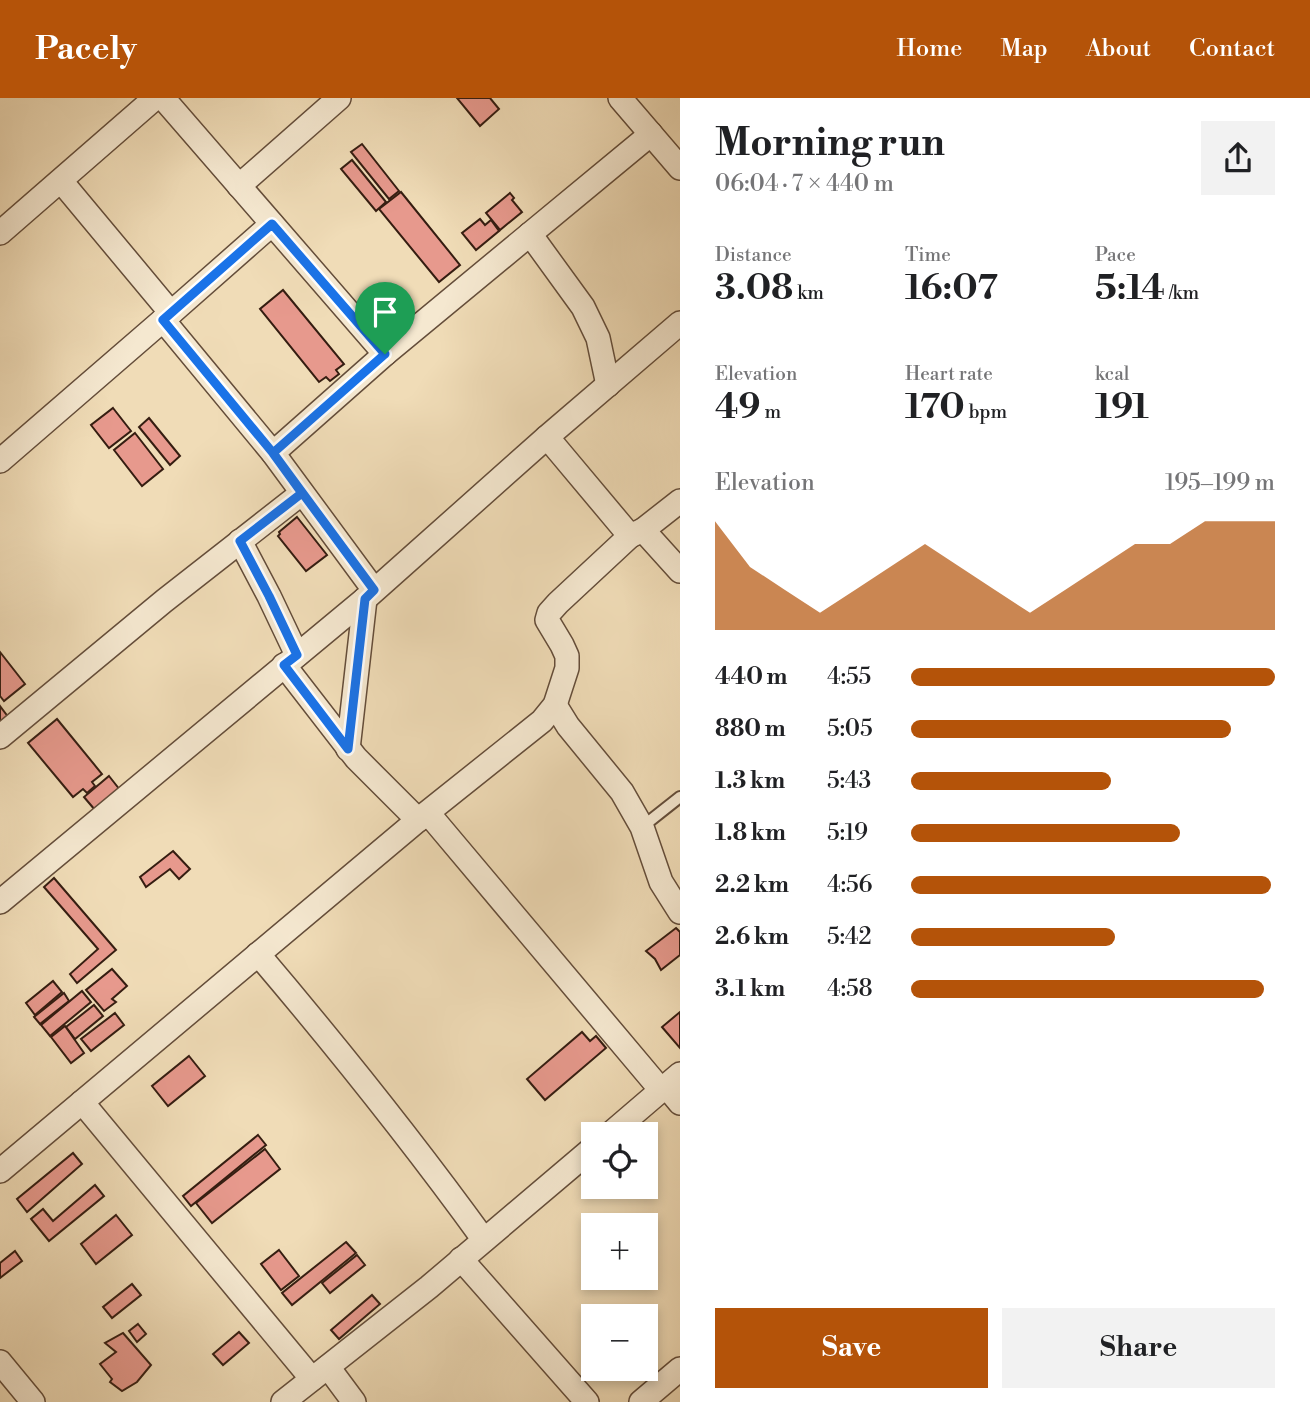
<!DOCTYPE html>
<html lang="en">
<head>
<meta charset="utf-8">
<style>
	body { margin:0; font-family:"Libre Bodoni",serif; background:#f2f2f2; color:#202124; height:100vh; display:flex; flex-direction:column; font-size:26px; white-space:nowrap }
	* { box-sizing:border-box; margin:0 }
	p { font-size:23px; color:#757577 }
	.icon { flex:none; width:38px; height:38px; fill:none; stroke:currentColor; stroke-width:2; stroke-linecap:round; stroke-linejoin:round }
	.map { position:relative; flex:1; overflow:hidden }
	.drawer { display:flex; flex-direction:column; background:#fff; width:630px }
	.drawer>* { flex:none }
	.buttons { position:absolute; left:581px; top:1024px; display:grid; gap:14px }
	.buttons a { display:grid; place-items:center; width:77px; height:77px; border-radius:0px; background:#fff; box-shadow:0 4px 10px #0003; font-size:35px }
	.pin { position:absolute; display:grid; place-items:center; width:60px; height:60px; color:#fff; margin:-72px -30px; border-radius:50% 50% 50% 0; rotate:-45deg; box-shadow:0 0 7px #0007 }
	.pin .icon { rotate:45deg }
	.round { display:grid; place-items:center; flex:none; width:74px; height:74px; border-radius:0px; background:#f2f2f2 }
	.headline { display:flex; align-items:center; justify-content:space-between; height:119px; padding:0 35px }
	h1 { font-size:38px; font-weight:700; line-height:52px }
	.metrics { display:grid; grid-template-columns:repeat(3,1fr); gap:10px; height:119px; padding:7px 35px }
	.metrics div { display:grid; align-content:center }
	.metrics b { font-size:35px; font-weight:700 }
	.metrics small { font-size:19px; font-weight:400 }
	.metrics p { font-size:19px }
	.chart { height:196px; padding:14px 35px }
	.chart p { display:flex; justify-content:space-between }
	.chart svg { width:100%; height:126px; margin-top:7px; fill:#b45309; opacity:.7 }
	.cta { display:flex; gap:14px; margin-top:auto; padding:14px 35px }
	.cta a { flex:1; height:80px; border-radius:0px; background:#b45309; color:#fff; font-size:28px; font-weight:700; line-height:80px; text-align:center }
	.cta a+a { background:#f2f2f2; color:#202124 }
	ul { padding:0 35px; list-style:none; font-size:23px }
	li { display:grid; grid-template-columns:112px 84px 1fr; align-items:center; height:52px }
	li i { height:18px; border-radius:9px; background:#b45309 }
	header { display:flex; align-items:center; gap:42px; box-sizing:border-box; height:98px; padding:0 35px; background:#b45309; color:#fff }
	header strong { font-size:33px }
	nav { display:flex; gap:38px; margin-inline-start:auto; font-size:24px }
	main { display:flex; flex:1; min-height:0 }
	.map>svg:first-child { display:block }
	.building { fill:#e7998d; stroke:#351d11; stroke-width:2 }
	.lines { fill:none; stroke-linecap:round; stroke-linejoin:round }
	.service-casing { stroke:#644d3a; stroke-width:14 }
	.minor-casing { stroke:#644d3a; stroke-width:26 }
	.service { stroke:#f5e8d0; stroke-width:10 }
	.minor { stroke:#f5e8d0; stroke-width:23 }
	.route-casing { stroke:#fff; stroke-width:14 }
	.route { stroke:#1a73e8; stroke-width:9 }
</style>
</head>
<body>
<header>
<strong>Pacely</strong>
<nav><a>Home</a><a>Map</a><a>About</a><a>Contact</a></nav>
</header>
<main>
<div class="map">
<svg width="680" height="1304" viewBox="0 0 680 1304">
	<rect width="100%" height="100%" fill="#f0dcb7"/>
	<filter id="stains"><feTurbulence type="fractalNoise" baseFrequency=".00286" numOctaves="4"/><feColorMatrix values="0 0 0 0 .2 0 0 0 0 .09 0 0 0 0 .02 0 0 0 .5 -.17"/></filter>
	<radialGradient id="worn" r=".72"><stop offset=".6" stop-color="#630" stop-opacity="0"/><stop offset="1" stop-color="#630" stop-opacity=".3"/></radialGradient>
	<g class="building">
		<polygon points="457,0 490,0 499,11 480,28"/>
		<polygon points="362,46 399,93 389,101 351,54"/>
		<polygon points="352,62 386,104 376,113 341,71"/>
		<polygon points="401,94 460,167 439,184 379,111"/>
		<polygon points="510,95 514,100 512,102 522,114 500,132 486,115"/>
		<polygon points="480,121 485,127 491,122 499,133 476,152 462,135"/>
		<polygon points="283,192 344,266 336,272 339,276 330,283 326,279 319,284 260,211"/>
		<polygon points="113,310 131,333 109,350 91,327"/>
		<polygon points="149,320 180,358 170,367 139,329"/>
		<polygon points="135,335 163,371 142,388 114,352"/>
		<polygon points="297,419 327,457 306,473 278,438 280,436 279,434"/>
		<polygon points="0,554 25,586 4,603 0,598"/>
		<polygon points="0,608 9,620 0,627"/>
		<polygon points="57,621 102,676 92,684 95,688 87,695 83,691 73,699 28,645"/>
		<polygon points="109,678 120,692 95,712 84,699"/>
		<polygon points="173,753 190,771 179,781 170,771 146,789 140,779"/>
		<polygon points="54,780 116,852 77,885 70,876 98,851 44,789"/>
		<polygon points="676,830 680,834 680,857 661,872 655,861 646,853"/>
		<polygon points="112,871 127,888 112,901 116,904 104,913 86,892"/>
		<polygon points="53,883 62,894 35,917 26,905"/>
		<polygon points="82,893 91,904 50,938 41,927"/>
		<polygon points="64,895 69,903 40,926 34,919"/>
		<polygon points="94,907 103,918 75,941 66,929"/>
		<polygon points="680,914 680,950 662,929"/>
		<polygon points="115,915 124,927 91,953 81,941"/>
		<polygon points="65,928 84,955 71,965 51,939"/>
		<polygon points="582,934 590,943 596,938 606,950 545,1002 527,981"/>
		<polygon points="189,958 205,978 168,1008 152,988"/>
		<polygon points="258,1037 266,1047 191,1108 183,1098"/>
		<polygon points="265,1051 280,1071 212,1125 196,1105"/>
		<polygon points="73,1055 82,1066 27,1114 17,1101"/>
		<polygon points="95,1087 104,1098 49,1143 31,1121 43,1111 53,1123"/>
		<polygon points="116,1117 132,1137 96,1166 81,1146"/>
		<polygon points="346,1144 356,1155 292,1207 282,1195"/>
		<polygon points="279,1152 299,1178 281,1192 261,1166"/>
		<polygon points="15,1153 22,1163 0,1180 0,1165"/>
		<polygon points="357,1157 365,1167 330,1195 322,1185"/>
		<polygon points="132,1186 141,1197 112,1220 103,1209"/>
		<polygon points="372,1197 380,1206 339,1241 331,1232"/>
		<polygon points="138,1226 146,1236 137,1244 129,1233"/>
		<polygon points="239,1234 249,1245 223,1267 213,1256"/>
		<polygon points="123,1235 151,1267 137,1284 122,1293 110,1284 112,1281 100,1266 116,1254 105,1245"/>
	</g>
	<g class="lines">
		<g class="service-casing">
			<polyline id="service" points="642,729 680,699"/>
		</g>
		<g class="minor-casing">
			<g id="minor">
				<polyline points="163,0 385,256"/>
				<polyline points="620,0 680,70"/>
				<polyline points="61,83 171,215"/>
				<polyline points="239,88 339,0"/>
				<polyline points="0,135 155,0"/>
				<polyline points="530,136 583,209 598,240 608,287"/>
				<polyline points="163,222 272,126"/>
				<polyline points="547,339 630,438 643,432 680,473"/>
				<polyline points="273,355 385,256 651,36"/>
				<polyline points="0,363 163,222 273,355 374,492"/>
				<polyline points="643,432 680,403"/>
				<polyline points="240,443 269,498 297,557"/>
				<polyline points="284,567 356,660 418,722"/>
				<polyline points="555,607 568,628 622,694 642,729 661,784 680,814"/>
				<polyline points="0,639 164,503 302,395"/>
				<polyline points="348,651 365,501"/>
				<polyline points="428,715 661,992"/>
				<polyline points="0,804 365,501 547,339 680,225"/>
				<path d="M258,856c79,93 155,188 226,286"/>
				<polyline points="666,988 680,1005"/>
				<polyline points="82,1004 312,1281"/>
				<polyline points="610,1036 680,976"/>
				<polyline points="0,1073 418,722 542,623 555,607 567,570 567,558 562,547 547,522 549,515 558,505 630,438"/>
				<polyline points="461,1161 587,1304"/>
				<polyline points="0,1264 33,1304"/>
				<polyline points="328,1269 354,1304"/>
				<polyline points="283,1304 429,1189 593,1050"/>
				<polyline points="641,1304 680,1271"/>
			</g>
		</g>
		<use href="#service" class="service"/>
		<use href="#minor" class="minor"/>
	</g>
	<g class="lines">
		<g class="route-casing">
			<polyline id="route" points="385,256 272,126 163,222 273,355 374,492 365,501 348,651 284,567 297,557 269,498 240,443 302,395 273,355 385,256"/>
		</g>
		<use href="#route" class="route"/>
	</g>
	<rect width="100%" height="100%" filter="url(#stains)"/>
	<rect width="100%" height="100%" fill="url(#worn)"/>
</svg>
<div class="buttons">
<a><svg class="icon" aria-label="locate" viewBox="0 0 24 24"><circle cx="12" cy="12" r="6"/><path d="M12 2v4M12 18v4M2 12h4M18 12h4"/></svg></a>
<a>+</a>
<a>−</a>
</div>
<div class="pin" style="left:385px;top:256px;background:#1e9e55"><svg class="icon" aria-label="arrive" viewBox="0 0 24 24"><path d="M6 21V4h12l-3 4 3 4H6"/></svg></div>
</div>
<section class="drawer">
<div class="headline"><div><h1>Morning run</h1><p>06:04 · 7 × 440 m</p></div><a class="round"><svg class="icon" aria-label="share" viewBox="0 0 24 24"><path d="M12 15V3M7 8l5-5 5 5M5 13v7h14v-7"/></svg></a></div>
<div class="metrics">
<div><p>Distance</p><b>3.08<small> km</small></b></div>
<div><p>Time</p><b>16:07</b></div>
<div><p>Pace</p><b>5:14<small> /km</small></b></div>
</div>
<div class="metrics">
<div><p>Elevation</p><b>49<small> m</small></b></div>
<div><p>Heart rate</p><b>170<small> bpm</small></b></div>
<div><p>kcal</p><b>191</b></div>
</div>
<div class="chart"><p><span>Elevation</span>195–199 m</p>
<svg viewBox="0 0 160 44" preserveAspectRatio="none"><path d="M0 44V6L10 22L20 30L30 38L40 30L50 22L60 14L70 22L80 30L90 38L100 30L110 22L120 14L130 14L140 6L150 6L160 6V44z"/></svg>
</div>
<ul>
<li><b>440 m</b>4:55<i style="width:100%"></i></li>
<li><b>880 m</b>5:05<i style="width:88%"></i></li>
<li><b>1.3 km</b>5:43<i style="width:55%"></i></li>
<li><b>1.8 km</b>5:19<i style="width:74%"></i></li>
<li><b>2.2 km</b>4:56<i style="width:99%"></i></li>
<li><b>2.6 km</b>5:42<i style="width:56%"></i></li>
<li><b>3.1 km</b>4:58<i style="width:97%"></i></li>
</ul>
<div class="cta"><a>Save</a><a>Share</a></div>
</section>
</main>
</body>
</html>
